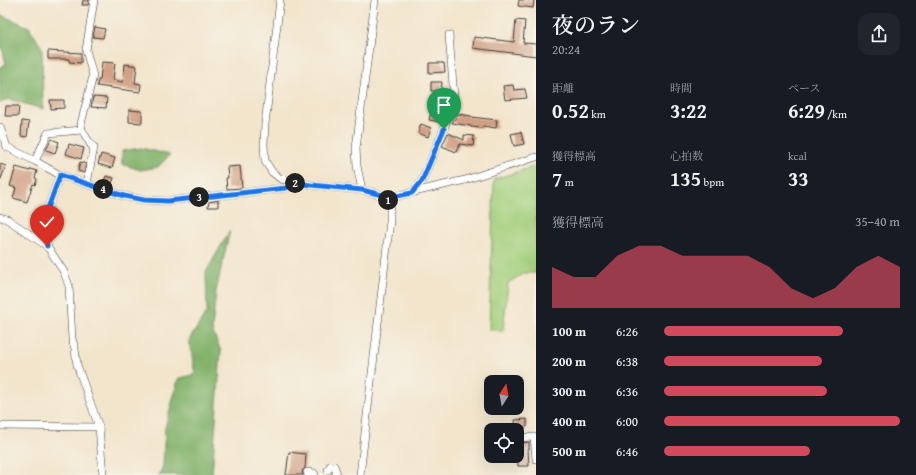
<!DOCTYPE html>
<html lang="ja">
<head>
<meta charset="utf-8">
<style>
	body { margin:0; font-family:"Gentium Book Plus","Noto Serif JP",serif; background:#20242c; color:#f1f3f6; height:100vh; display:flex; flex-direction:column; font-size:15px; white-space:nowrap }
	* { box-sizing:border-box; margin:0 }
	p { font-size:13px; color:#9ea1a6 }
	.icon { flex:none; width:22px; height:22px; fill:none; stroke:currentColor; stroke-width:2; stroke-linecap:round; stroke-linejoin:round }
	.map { position:relative; flex:1; overflow:hidden }
	.side { display:flex; flex-direction:column; background:#171b24; width:380px }
	.side>* { flex:none }
	.needle { width:26px; rotate:11deg }
	.tools { position:absolute; left:484px; top:375px; display:grid; gap:8px }
	.tools a { display:grid; place-items:center; width:40px; height:40px; border-radius:8px; background:#171b24; box-shadow:0 4px 16px #0002; font-size:20px }
	.pin { position:absolute; display:grid; place-items:center; width:34px; height:34px; color:#fff; margin:-41px -17px; border-radius:50% 50% 50% 0; rotate:-45deg; box-shadow:0 0 4px #0007 }
	.pin .icon { rotate:45deg }
	.km { position:absolute; width:20px; height:20px; margin:-10px; border-radius:50%; background:#222; color:#fff; font-size:11px; line-height:20px; text-align:center }
	.round { display:grid; place-items:center; flex:none; width:42px; height:42px; border-radius:12px; background:#20242c }
	.headline { display:flex; align-items:center; justify-content:space-between; height:68px; padding:0 16px }
	h1 { font-size:22px; font-weight:600; line-height:30px }
	.figures { display:grid; grid-template-columns:repeat(3,1fr); gap:6px; height:68px; padding:4px 16px }
	.figures div { display:grid; align-content:center }
	.figures b { font-size:20px; font-weight:600 }
	.figures small { font-size:11px; font-weight:400 }
	.figures p { font-size:11px }
	.chart { height:112px; padding:8px 16px }
	.chart p { display:flex; justify-content:space-between }
	.chart svg { width:100%; height:72px; margin-top:4px; fill:#d1495b; opacity:.7 }
	ul { padding:0 16px; list-style:none; font-size:13px }
	li { display:grid; grid-template-columns:64px 48px 1fr; align-items:center; height:30px }
	li i { height:10px; border-radius:5px; background:#d1495b }
	main { display:flex; flex:1; min-height:0 }
	.map>svg:first-child { display:block }
	.green { fill:#a3cf7b; stroke:#60764c }
	.forest { fill:#82b26b; stroke:#4f6744 }
	.building { fill:#d19f83 }
	.lines { fill:none; stroke-linecap:round; stroke-linejoin:round }
	.minor-casing { stroke:#3c3a36; stroke-width:8 }
	.minor { stroke:#fff; stroke-width:7 }
	.route-casing { stroke:#fff; stroke-width:8 }
	.route { stroke:#1a73e8; stroke-width:5 }
</style>
</head>
<body>
<main>
<div class="map">
<svg width="536" height="475" viewBox="0 0 536 475">
	<rect width="100%" height="100%" fill="#f7f3e8"/>
	<filter id="ink" filterUnits="userSpaceOnUse"><feTurbulence type="fractalNoise" baseFrequency=".025" numOctaves="2"/><feDisplacementMap in="SourceGraphic" scale="8" xChannelSelector="R" yChannelSelector="G"/><feConvolveMatrix kernelMatrix="1 2 1 2 8 2 1 2 1" color-interpolation-filters="sRGB"/></filter>
	<filter id="wash" filterUnits="userSpaceOnUse"><feTurbulence type="fractalNoise" baseFrequency=".012" numOctaves="4" result="noise"/><feDisplacementMap in="SourceGraphic" scale="16" xChannelSelector="R" yChannelSelector="G"/><feGaussianBlur stdDeviation="0.9" result="paint"/><feColorMatrix in="noise" values="0 0 0 0 0 0 0 0 0 0 0 0 0 0 0 0 0 1.4 0 .05"/><feComposite in="paint" operator="in"/></filter>
	<g filter="url(#wash)">
		<rect width="100%" height="100%" fill="#f2e5cc"/>
		<polygon class="green" points="536,166 536,273 524,273 508,283 503,331 489,330 494,179"/>
		<g class="forest">
			<polygon points="1,15 29,27 42,48 43,109 8,99 0,103 0,67 6,64 1,43 0,43 0,16"/>
			<polygon points="141,148 170,155 158,167 140,170 122,164 122,151"/>
			<polygon points="230,230 216,291 212,330 221,351 212,475 159,475 163,466 165,428 178,379 195,374 189,340 207,312 206,272"/>
		</g>
		<g id="blocks">
			<g class="building">
				<polygon points="83,0 89,0 88,5 82,5"/>
				<polygon points="519,0 534,0 533,8 518,6"/>
				<polygon points="516,20 525,21 523,43 536,44 536,56 473,48 474,37 514,42"/>
				<polygon points="95,27 105,29 103,38 93,37"/>
				<polygon points="48,51 81,53 81,63 69,62 69,59 48,59"/>
				<polygon points="102,62 115,63 113,80 123,82 125,64 137,66 135,83 141,84 140,92 97,86 98,80 100,80"/>
				<polygon points="429,63 444,63 445,72 429,73"/>
				<polygon points="431,82 442,82 441,91 431,91"/>
				<polygon points="513,85 514,90 525,89 527,98 505,100 503,86"/>
				<polygon points="93,97 107,98 106,108 91,107"/>
				<polygon points="50,100 64,100 64,108 51,109"/>
				<polygon points="6,106 19,106 18,116 5,116"/>
				<polygon points="129,110 142,111 142,123 129,122"/>
				<polygon points="431,112 442,114 441,122 429,120"/>
				<polygon points="458,114 471,116 471,117 497,120 496,128 483,126 482,128 471,127 471,126 452,123"/>
				<polygon points="22,121 29,122 27,137 21,136"/>
				<polygon points="421,124 431,128 428,137 418,133"/>
				<polygon points="521,132 524,144 514,146 511,134"/>
				<polygon points="448,133 464,140 464,135 474,136 473,146 460,144 456,152 442,146"/>
				<polygon points="51,139 59,142 55,153 46,150"/>
				<polygon points="69,144 84,148 81,159 66,154"/>
				<polygon points="101,154 115,158 112,168 98,164"/>
				<polygon points="80,162 86,164 84,173 78,171"/>
				<polygon points="0,164 6,166 0,181"/>
				<polygon points="240,166 242,188 227,189 226,178 228,178 227,167"/>
				<polygon points="16,167 30,171 31,169 37,171 35,178 37,179 35,185 33,184 27,202 13,198 16,188 10,186"/>
				<polygon points="106,176 114,178 111,186 103,184"/>
				<polygon points="218,200 218,207 208,207 209,202"/>
				<polygon points="527,419 527,427 516,428 515,420"/>
				<polygon points="529,442 529,449 528,449 529,466 518,466 517,443"/>
				<polygon points="289,452 306,454 305,468 302,471 303,475 286,475"/>
			</g>
		</g>
	</g>
	<g filter="url(#ink)">
		<use href="#blocks" fill-opacity="0" stroke="#3c3a36" stroke-width="1"/>
		<g class="lines">
			<g class="minor-casing">
				<g id="minor">
					<polyline points="280,0 265,124 264,145 265,161 272,172 281,179 311,185 362,190 382,195 388,201 390,208 390,221 360,475"/>
					<polyline points="0,127 7,147 35,161 60,175 124,196 144,200 168,201 286,188 296,183"/>
					<polyline points="35,161 48,133 82,130"/>
					<polyline points="60,175 48,208 45,235 47,246 64,272 69,286 72,339 75,349 77,365 99,427 103,475"/>
					<polyline points="87,183 94,147 91,145 82,130 81,124 93,76 86,50 94,0"/>
					<polyline points="362,190 357,166 356,148 375,0"/>
					<polyline points="412,193 422,181 444,129 448,117 455,110 449,35"/>
					<polyline points="388,201 397,196 465,180 536,157"/>
					<polyline points="0,217 7,219 47,246"/>
					<polyline points="0,426 99,427"/>
					<polyline points="517,438 534,437 536,459"/>
					<polyline points="328,470 330,466 334,466 337,474 336,475"/>
					<polyline points="308,475 307,472 314,473 315,475"/>
				</g>
			</g>
			<use href="#minor" class="minor"/>
		</g>
	</g>
	<g class="lines" filter="url(#ink)">
		<g class="route-casing">
			<polyline id="route" points="47,246 45,235 48,208 60,175 124,196 144,200 168,201 286,188 296,183 311,185 362,190 382,195 388,201 396,196 412,193 422,181 444,129"/>
		</g>
		<use href="#route" class="route"/>
	</g>
</svg>
<div class="tools">
<a><svg class="needle" viewBox="-14 -14 28 28"><path d="M0-13l5 13h-10z" fill="#e53935"/><path d="M0 13l5-13h-10z" fill="#9ea1a6"/></svg></a>
<a><svg class="icon" aria-label="locate" viewBox="0 0 24 24"><circle cx="12" cy="12" r="6"/><path d="M12 2v4M12 18v4M2 12h4M18 12h4"/></svg></a>
</div>
<div class="pin" style="left:444px;top:129px;background:#1e9e55"><svg class="icon" aria-label="arrive" viewBox="0 0 24 24"><path d="M6 21V4h12l-3 4 3 4H6"/></svg></div>
<div class="pin" style="left:47px;top:246px;background:#d93025"><svg class="icon" aria-label="check" viewBox="0 0 24 24"><path d="M5 12l5 5 9-10"/></svg></div>
<b class="km" style="left:388px;top:200px">1</b>
<b class="km" style="left:295px;top:183px">2</b>
<b class="km" style="left:199px;top:197px">3</b>
<b class="km" style="left:103px;top:189px">4</b>
</div>
<section class="side">
<div class="headline"><div><h1>夜のラン</h1><p>20:24</p></div><a class="round"><svg class="icon" aria-label="share" viewBox="0 0 24 24"><path d="M12 15V3M7 8l5-5 5 5M5 13v7h14v-7"/></svg></a></div>
<div class="figures">
<div><p>距離</p><b>0.52<small> km</small></b></div>
<div><p>時間</p><b>3:22</b></div>
<div><p>ペース</p><b>6:29<small> /km</small></b></div>
</div>
<div class="figures">
<div><p>獲得標高</p><b>7<small> m</small></b></div>
<div><p>心拍数</p><b>135<small> bpm</small></b></div>
<div><p>kcal</p><b>33</b></div>
</div>
<div class="chart"><p><span>獲得標高</span>35–40 m</p>
<svg viewBox="0 0 160 44" preserveAspectRatio="none"><path d="M0 44V19L10 25L20 25L30 12L40 6L50 6L60 12L70 12L80 12L90 12L100 19L110 32L120 38L130 32L140 19L150 12L160 19V44z"/></svg>
</div>
<ul>
<li><b>100 m</b>6:26<i style="width:76%"></i></li>
<li><b>200 m</b>6:38<i style="width:67%"></i></li>
<li><b>300 m</b>6:36<i style="width:69%"></i></li>
<li><b>400 m</b>6:00<i style="width:100%"></i></li>
<li><b>500 m</b>6:46<i style="width:62%"></i></li>
</ul>
</section>
</main>
</body>
</html>
